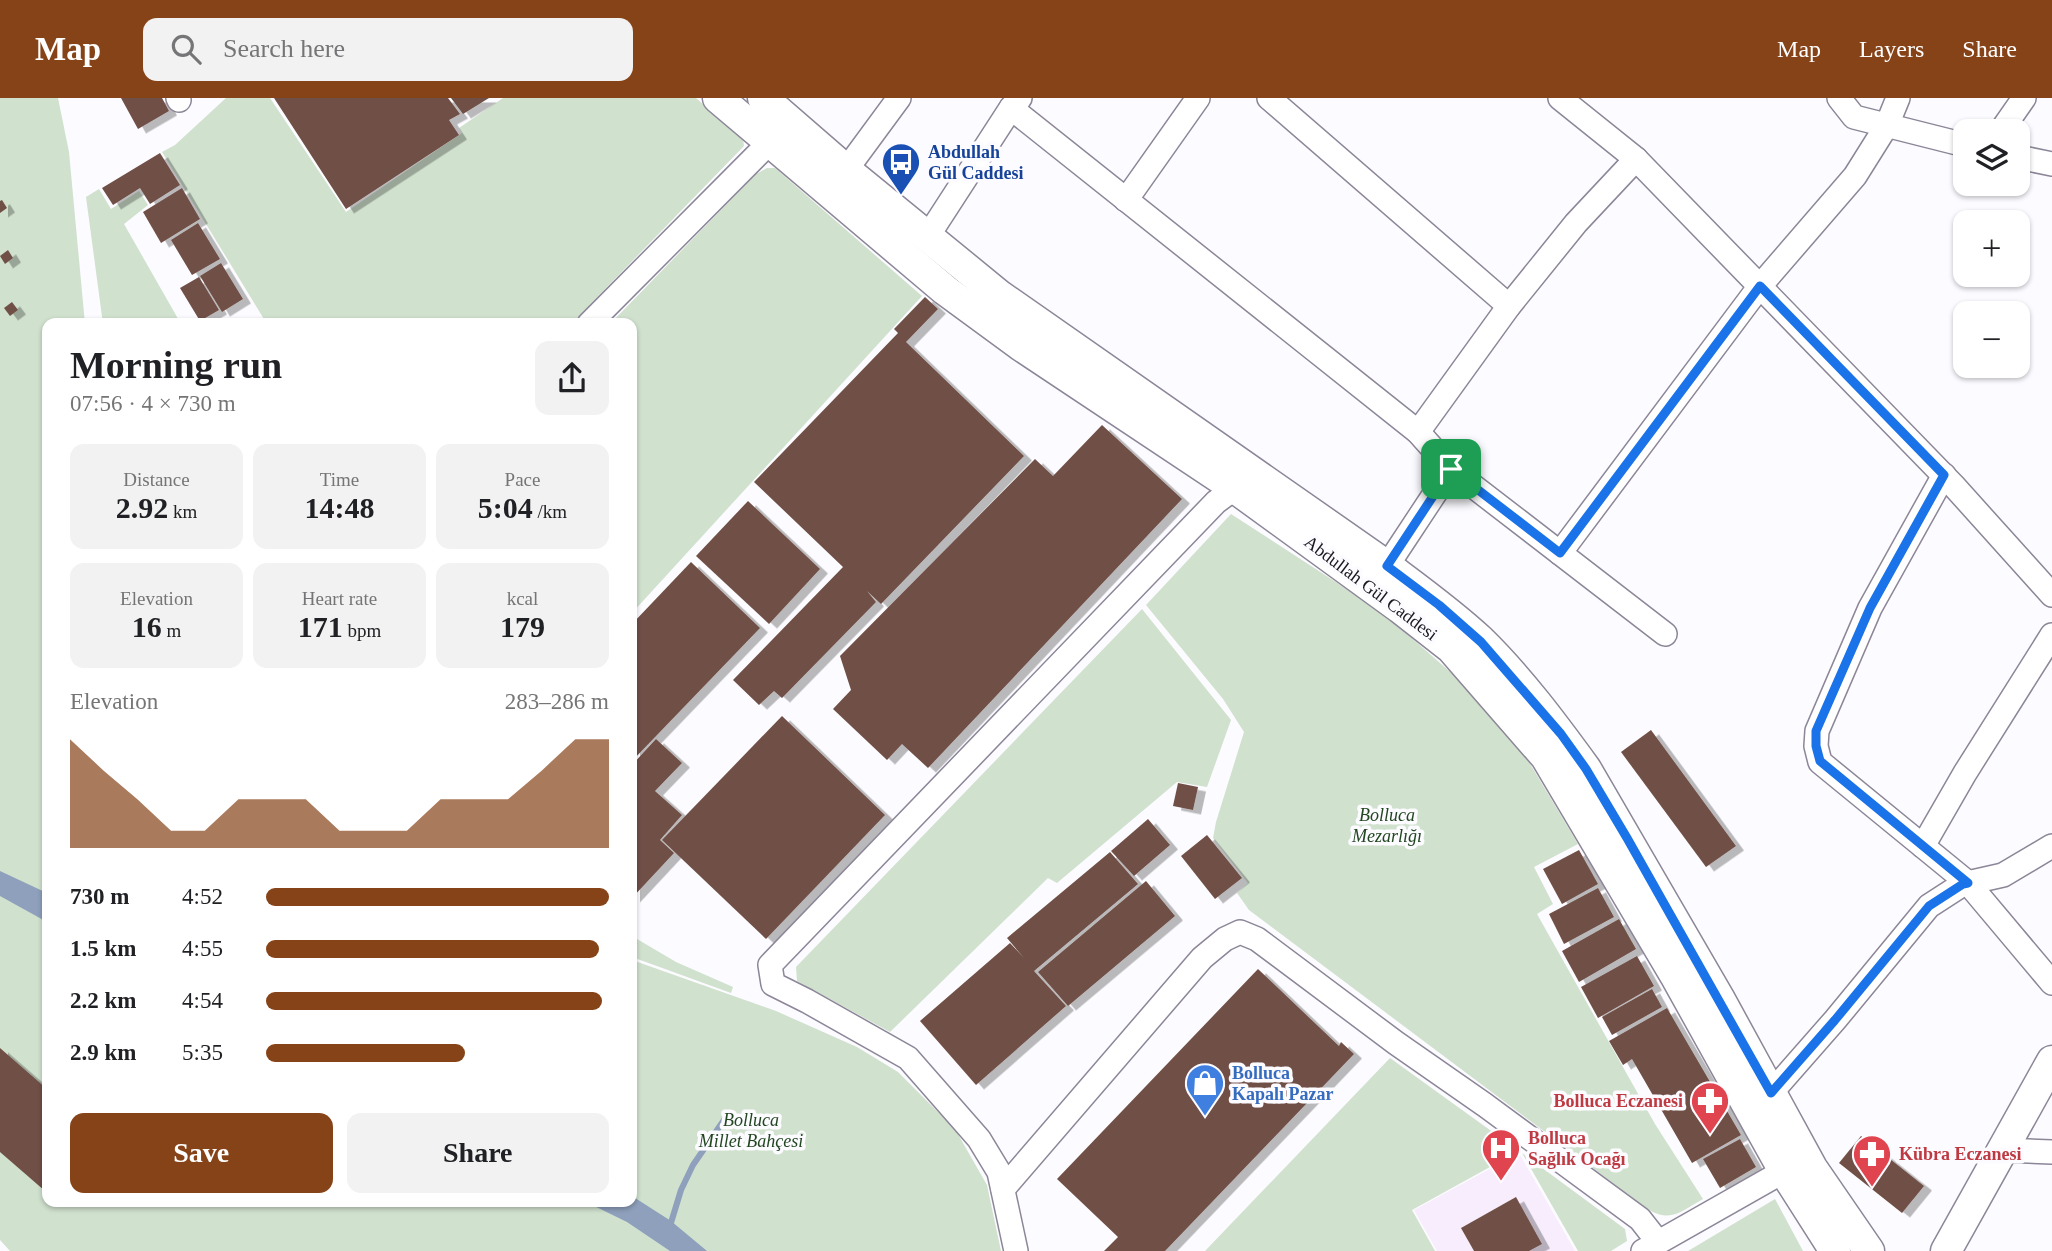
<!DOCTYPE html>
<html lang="en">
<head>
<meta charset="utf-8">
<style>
	body { margin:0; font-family:"Times New Roman",serif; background:#f2f2f2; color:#202124; height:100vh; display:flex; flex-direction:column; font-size:26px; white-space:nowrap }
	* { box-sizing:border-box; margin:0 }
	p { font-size:23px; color:#757577 }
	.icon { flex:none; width:38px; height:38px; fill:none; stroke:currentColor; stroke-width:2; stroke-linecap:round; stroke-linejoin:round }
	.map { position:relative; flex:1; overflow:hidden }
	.side { position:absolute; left:42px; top:220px; width:595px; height:889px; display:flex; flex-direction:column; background:#fff; border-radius:14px; box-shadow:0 2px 5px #0004 }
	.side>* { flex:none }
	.buttons { position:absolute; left:1953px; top:21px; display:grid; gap:14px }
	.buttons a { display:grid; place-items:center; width:77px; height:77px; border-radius:14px; background:#fff; box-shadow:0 2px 5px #0004; font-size:35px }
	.pin { position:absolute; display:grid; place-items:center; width:60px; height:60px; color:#fff; margin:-30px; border-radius:14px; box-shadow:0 4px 10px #0006 }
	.round { display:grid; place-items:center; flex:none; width:74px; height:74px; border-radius:14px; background:#f2f2f2 }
	.overview { display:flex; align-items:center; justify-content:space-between; height:119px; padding:0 28px }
	h1 { font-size:38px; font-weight:700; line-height:52px }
	.figures { display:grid; grid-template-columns:repeat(3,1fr); gap:10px; height:119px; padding:7px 28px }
	.figures div { display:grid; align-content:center; border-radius:14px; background:#f2f2f2; text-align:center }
	.figures b { font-size:30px; font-weight:700 }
	.figures small { font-size:19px; font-weight:400 }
	.figures p { font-size:19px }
	.chart { height:196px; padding:14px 28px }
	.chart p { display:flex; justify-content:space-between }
	.chart svg { width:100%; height:126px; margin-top:7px; fill:#874318; opacity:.7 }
	.cta { display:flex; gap:14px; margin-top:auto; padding:14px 28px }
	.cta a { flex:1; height:80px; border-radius:14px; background:#874318; color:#fff; font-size:28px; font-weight:700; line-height:80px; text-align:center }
	.cta a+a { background:#f2f2f2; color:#202124 }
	ul { padding:0 28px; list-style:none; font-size:23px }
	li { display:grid; grid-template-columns:112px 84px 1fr; align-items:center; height:52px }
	li i { height:18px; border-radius:9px; background:#874318 }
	header { display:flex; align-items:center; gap:42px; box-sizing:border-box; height:98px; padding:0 35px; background:#874318; color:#fff }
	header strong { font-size:33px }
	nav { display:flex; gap:38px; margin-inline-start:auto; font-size:24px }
	.search { width:490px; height:63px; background:#f2f2f2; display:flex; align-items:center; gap:18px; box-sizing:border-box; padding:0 24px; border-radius:14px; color:#757577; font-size:26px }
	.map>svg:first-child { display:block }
	.medical { fill:#f8edfd }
	.green { fill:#d0e1ce }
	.water { fill:#8ea0bc }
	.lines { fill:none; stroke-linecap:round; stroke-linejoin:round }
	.stream { stroke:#8ea0bc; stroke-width:6 }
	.building { fill:#705046; filter:url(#shadow) }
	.minor-casing { stroke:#8c8698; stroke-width:26 }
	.tertiary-casing { stroke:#8c8698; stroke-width:33 }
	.minor { stroke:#fff; stroke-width:23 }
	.tertiary { stroke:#fff; stroke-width:30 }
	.route-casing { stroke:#fff; stroke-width:14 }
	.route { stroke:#1a73e8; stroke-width:9 }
	.labels { text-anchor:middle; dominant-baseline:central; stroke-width:7; stroke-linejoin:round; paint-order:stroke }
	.transit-label { font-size:18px; font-weight:bold; fill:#164399; stroke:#fcfbff; text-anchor:start }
	.street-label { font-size:18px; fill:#1b181f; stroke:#fcfbff }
	.park-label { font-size:18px; font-style:italic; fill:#224620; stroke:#fcfbff }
	.shop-label { font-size:18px; font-weight:bold; fill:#366cbe; stroke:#fcfbff; text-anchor:start }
	.health-label { font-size:18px; font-weight:bold; fill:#be3a42; stroke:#fcfbff; text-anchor:start }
</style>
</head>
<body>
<header>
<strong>Map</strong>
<div class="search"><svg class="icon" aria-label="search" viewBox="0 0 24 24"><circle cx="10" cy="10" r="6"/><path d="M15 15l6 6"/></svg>Search here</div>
<nav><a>Map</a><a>Layers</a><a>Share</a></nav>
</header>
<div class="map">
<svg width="2052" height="1153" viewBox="0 0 2052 1153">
	<defs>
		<filter id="shadow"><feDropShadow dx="8" dy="4.5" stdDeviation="0" flood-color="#0004"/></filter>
	</defs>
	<rect width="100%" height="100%" fill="#fcfbff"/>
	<polygon class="medical" points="1519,1055 1575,1153 1437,1153 1414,1112"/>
	<g class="green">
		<polygon points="0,0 58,0 69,54 85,226 47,226 47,1104 632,1104 632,862 776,913 857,949 898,974 955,1031 987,1087 1001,1153 10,1153 0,1142"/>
		<polygon points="226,0 270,0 346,114 462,35 459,30 503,0 696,0 743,41 744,48 571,226 267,226 162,54 175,47"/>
		<polygon points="767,70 775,70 922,198 632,515 632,226 610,226 756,76"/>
		<polygon points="99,91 111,111 139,93 148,107 124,126 181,226 103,226 86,99"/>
		<path d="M1231,416l151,98 74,65 64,70 58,97 -44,23 19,37 -16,10 118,210 48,75c-20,11 -31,24 -54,11l-400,-300 -12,-17 11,-10 -35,-45 3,-16 28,-90 -21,-33 -77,-94z"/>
		<polygon points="1142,511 1231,622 1207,689 1177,684 1057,785 1048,780 890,934 797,883 796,869"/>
		<polygon points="632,838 676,864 733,889 731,895 632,859"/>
		<polygon points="1390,960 1519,1053 1412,1112 1435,1153 1205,1153"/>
		<polygon points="1522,1055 1625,1131 1627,1143 1611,1153 1578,1153"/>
		<polygon points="1775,1101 1803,1153 1688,1153"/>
	</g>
	<g class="water">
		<polygon points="0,773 47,795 47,824 0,798"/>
		<polygon points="632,1098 671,1123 707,1153 670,1153 627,1124 586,1104 632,1104"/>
	</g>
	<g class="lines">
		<polyline class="stream" points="670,1128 681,1092 693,1067 726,1019"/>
	</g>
	<g class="building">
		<polygon points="121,0 162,0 169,13 138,31"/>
		<polygon points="274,0 448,0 460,16 449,22 459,37 346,111"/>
		<polygon points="451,0 489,0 463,16"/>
		<polygon points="160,55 180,87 150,106 140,90 113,107 102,90"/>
		<polygon points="182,90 200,121 161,145 143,114"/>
		<polygon points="2,102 7,110 0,115 0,103"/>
		<polygon points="198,125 220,161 192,177 171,142"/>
		<polygon points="8,152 13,160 5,166 0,158"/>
		<polygon points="221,165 243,201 222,214 200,178"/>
		<polygon points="199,179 219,212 200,223 180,190"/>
		<polygon points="925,199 938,211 906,244 1024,358 881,506 867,493 876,504 782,600 774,593 759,607 733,582 843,469 754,384 898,235 894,231"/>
		<polygon points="12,204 18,212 10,218 4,210"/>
		<polygon points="1102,327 1182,401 928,670 902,646 887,662 833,611 851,592 840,558 1035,361 1053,378"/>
		<polygon points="748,403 820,471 769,526 696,458"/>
		<polygon points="691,464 760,530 632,663 632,526"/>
		<polygon points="782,618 885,717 766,841 662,742"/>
		<polygon points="1651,632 1736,748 1706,769 1621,654"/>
		<polygon points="656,641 682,665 655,693 682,717 660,742 674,755 632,800 632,667"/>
		<polygon points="1178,685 1198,689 1193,712 1173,708"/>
		<polygon points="1148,721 1170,747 1134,778 1111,753"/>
		<polygon points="1207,737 1242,780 1215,801 1181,758"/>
		<polygon points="1579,752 1598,786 1562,806 1543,771"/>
		<polygon points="1110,754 1138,786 1034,873 1066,908 976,987 920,923 1010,845 1024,860 1007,840"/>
		<polygon points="1146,783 1175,818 1068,908 1038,874"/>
		<polygon points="1598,790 1614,819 1564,846 1549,816"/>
		<polygon points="1619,821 1636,851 1579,884 1562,853"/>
		<polygon points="1637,858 1654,888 1598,920 1581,889"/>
		<polygon points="1258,871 1339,948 1341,944 1354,956 1165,1153 1104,1153 1118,1139 1057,1081"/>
		<polygon points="1652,891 1662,909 1612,937 1602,919"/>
		<polygon points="1667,910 1741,1037 1692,1065 1632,961 1623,967 1609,943"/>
		<polygon points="0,950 47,991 47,1090 45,1093 0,1054"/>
		<polygon points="1861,1038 1924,1088 1902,1115 1839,1065"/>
		<polygon points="1740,1041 1756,1069 1720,1090 1703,1061"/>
		<polygon points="1516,1099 1542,1146 1529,1153 1474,1153 1461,1130"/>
	</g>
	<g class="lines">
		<g class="minor-casing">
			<g id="minor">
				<polyline points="178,0 179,2"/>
				<polyline points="1269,0 1509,208"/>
				<polyline points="1560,0 1636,61 1953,387 2052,497"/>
				<polyline points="1839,0 1854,19 1965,47"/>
				<polyline points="1011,10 1418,334 1451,371 1387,468"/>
				<polyline points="2001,33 2024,0"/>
				<polyline points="2018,59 2052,66"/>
				<polyline points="846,72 899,0"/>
				<polyline points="1126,102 1198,0"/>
				<polyline points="928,138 1011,10 1020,0"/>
				<polyline points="589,226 769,45"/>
				<polyline points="1418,334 1509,208 1576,125 1636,61"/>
				<polyline points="1451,371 1665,536"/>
				<polyline points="1944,377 1870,510 1817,633 1816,648 1820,664 1968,785 2052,885"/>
				<polyline points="1560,455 1760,188 1855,78 1887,27 1898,0"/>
				<polyline points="1923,748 1965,675 2052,537"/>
				<polyline points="1771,995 1835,922 1929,808 1963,786 2003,777 2052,748"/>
				<polyline points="2004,1052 2052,1054"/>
				<polyline points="1003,1091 1202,860 1225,841 1240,834 1257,841 1396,945 1485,1007 1640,1121 1658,1144"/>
				<polyline points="1016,1153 999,1074 979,1041 908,960 807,903 773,886 770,867 1216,404 1235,390"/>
				<polyline points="1643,1153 1784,1073"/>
			</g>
		</g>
		<g class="tertiary-casing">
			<g id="tertiary">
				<polyline points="718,0 945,192 1020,247 1235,390 1400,510 1451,550 1546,659 1675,877 1784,1073 1835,1153"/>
				<path d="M763,0l83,72 153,125 388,271c32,24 64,47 93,74 39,38 74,85 106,129l133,229 93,170 57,83"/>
				<polyline points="1946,1153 2052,963"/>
			</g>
		</g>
		<use href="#minor" class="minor"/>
		<use href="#tertiary" class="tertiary"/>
	</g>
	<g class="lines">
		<g class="route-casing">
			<polygon id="route" points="1760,188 1944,377 1870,510 1816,633 1816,648 1820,663 1968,785 1963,786 1929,808 1835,922 1771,995 1627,740 1586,671 1561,636 1481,544 1439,507 1387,468 1451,371 1560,455"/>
		</g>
		<use href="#route" class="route"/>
	</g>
	<defs>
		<g id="bus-pin" transform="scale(2.0125)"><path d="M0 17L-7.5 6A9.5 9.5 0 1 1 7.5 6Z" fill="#1a4fb4" stroke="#fcfbff"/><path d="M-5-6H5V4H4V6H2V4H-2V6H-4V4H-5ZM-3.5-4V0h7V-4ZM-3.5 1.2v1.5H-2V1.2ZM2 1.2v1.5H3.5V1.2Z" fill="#fff"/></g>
		<g id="shop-pin" transform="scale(2.0125)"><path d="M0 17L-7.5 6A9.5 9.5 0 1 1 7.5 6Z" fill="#3f7fe0" stroke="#fcfbff"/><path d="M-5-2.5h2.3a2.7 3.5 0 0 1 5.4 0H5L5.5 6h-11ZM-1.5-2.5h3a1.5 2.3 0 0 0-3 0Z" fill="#fff"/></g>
		<g id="pharmacy-pin" transform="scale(2.0125)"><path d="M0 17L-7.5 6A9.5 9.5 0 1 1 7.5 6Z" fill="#e0444e" stroke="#fcfbff"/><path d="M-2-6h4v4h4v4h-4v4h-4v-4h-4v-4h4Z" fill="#fff"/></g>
		<g id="hospital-pin" transform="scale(2.0125)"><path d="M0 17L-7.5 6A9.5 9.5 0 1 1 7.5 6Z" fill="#e0444e" stroke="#fcfbff"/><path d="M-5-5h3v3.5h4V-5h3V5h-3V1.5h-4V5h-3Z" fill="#fff"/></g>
	</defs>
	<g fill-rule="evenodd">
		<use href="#bus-pin" x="901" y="64"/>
		<use href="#shop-pin" x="1205" y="985"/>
		<use href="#pharmacy-pin" x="1710" y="1003"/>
		<use href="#hospital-pin" x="1501" y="1050"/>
		<use href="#pharmacy-pin" x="1872" y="1056"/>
	</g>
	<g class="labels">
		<g class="transit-label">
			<text x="928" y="54">Abdullah<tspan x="928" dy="21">Gül Caddesi</tspan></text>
		</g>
		<g class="street-label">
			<text transform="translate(1371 490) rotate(37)">Abdullah Gül Caddesi</text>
		</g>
		<g class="park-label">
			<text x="1387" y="717">Bolluca<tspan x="1387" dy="21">Mezarlığı</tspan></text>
			<text x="751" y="1022">Bolluca<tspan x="751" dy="21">Millet Bahçesi</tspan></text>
		</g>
		<g class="shop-label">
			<text x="1232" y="975">Bolluca<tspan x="1232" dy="21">Kapalı Pazar</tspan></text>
		</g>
		<g class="health-label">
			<text x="1683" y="1003" text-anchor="end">Bolluca Eczanesi</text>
			<text x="1528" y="1040">Bolluca<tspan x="1528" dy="21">Sağlık Ocağı</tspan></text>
			<text x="1899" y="1056">Kübra Eczanesi</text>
		</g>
	</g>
</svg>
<div class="buttons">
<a><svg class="icon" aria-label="layers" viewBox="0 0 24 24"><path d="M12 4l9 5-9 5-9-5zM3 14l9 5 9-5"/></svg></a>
<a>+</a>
<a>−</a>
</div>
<div class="pin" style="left:1451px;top:371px;background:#1e9e55"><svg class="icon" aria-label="arrive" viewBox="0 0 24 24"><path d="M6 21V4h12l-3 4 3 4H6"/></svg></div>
<section class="side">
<div class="overview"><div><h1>Morning run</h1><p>07:56 · 4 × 730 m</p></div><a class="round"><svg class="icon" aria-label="share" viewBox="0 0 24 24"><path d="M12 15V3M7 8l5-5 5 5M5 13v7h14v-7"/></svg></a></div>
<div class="figures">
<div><p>Distance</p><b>2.92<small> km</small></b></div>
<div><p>Time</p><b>14:48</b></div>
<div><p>Pace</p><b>5:04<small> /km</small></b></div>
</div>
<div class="figures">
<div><p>Elevation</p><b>16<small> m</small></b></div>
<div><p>Heart rate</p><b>171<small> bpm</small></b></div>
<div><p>kcal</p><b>179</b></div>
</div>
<div class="chart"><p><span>Elevation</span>283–286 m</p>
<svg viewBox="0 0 160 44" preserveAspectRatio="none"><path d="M0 44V6L10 17L20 27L30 38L40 38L50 27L60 27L70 27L80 38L90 38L100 38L110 27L120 27L130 27L140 17L150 6L160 6V44z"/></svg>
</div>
<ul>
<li><b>730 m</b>4:52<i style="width:100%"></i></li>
<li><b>1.5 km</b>4:55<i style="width:97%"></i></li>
<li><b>2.2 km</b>4:54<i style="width:98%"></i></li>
<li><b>2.9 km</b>5:35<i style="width:58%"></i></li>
</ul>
<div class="cta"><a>Save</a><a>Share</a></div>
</section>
</div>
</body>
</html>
